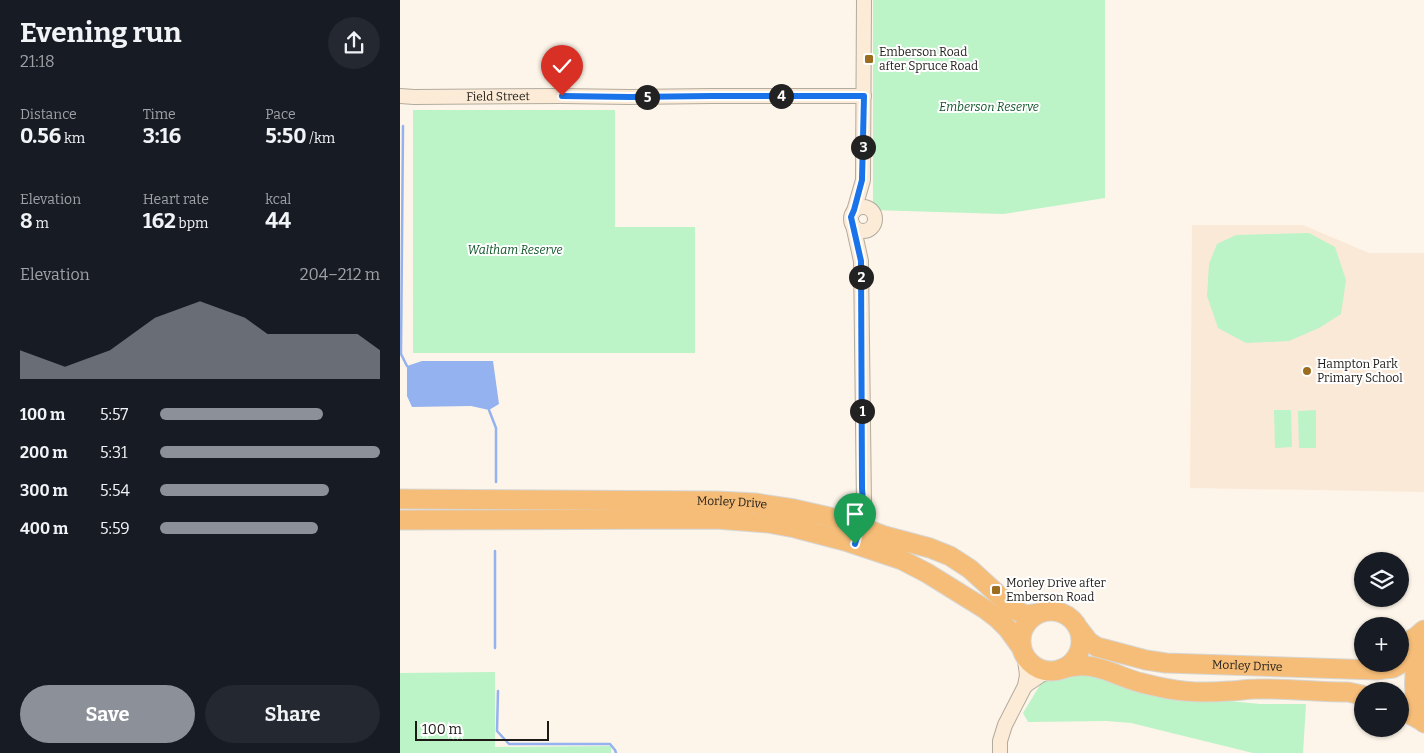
<!DOCTYPE html>
<html lang="en">
<head>
<meta charset="utf-8">
<style>
	body { margin:0; font-family:Bitter,serif; background:#242831; color:#f1f3f6; height:100vh; display:flex; flex-direction:column; font-size:19px; white-space:nowrap }
	* { box-sizing:border-box; margin:0 }
	p { font-size:16px; color:#9ea1a6 }
	.icon { flex:none; width:28px; height:28px; fill:none; stroke:currentColor; stroke-width:2; stroke-linecap:round; stroke-linejoin:round }
	.map { position:relative; flex:1; overflow:hidden }
	.details { display:flex; flex-direction:column; background:#171b24; width:400px }
	.details>* { flex:none }
	.controls { position:absolute; left:954px; top:552px; display:grid; gap:10px }
	.controls a { display:grid; place-items:center; width:55px; height:55px; border-radius:50%; background:#171b24; box-shadow:0 1px 4px #0004; font-size:25px }
	.scale { position:absolute; left:15px; bottom:12px; width:134px; box-sizing:border-box; padding-left:5px; border:2px solid #1d1a16; border-top:0; font-size:14px; line-height:18px; white-space:nowrap; color:#1d1a16; -webkit-text-stroke:4px #fff; paint-order:stroke }
	.pin { position:absolute; display:grid; place-items:center; width:42px; height:42px; color:#fff; margin:-51px -21px; border-radius:50% 50% 50% 0; rotate:-45deg; box-shadow:0 0 5px #0007 }
	.pin .icon { rotate:45deg }
	.km { position:absolute; width:25px; height:25px; margin:-12px; border-radius:50%; background:#222; color:#fff; font-size:14px; line-height:25px; text-align:center }
	.round { display:grid; place-items:center; flex:none; width:52px; height:52px; border-radius:26px; background:#242831 }
	.headline { display:flex; align-items:center; justify-content:space-between; height:85px; padding:0 20px }
	h1 { font-size:28px; font-weight:700; line-height:38px }
	.stats { display:grid; grid-template-columns:repeat(3,1fr); gap:8px; height:85px; padding:5px 20px }
	.stats div { display:grid; align-content:center }
	.stats b { font-size:21px; font-weight:700 }
	.stats small { font-size:14px; font-weight:400 }
	.stats p { font-size:14px }
	.chart { height:140px; padding:10px 20px }
	.chart p { display:flex; justify-content:space-between }
	.chart svg { width:100%; height:90px; margin-top:5px; fill:#8c9099; opacity:.7 }
	.primary-button { display:flex; gap:10px; margin-top:auto; padding:10px 20px }
	.primary-button a { flex:1; height:58px; border-radius:30px; background:#8c9099; color:#fff; font-size:20px; font-weight:700; line-height:58px; text-align:center }
	.primary-button a+a { background:#242831; color:#f1f3f6 }
	ul { padding:0 20px; list-style:none; font-size:16px }
	li { display:grid; grid-template-columns:80px 60px 1fr; align-items:center; height:38px }
	li i { height:12px; border-radius:6px; background:#8c9099 }
	main { display:flex; flex:1; min-height:0 }
	.map>svg:first-child { display:block }
	.education { fill:#fbe9d8 }
	.green { fill:#bcf3c7 }
	.water { fill:#94b2ef }
	.lines { fill:none; stroke-linecap:round; stroke-linejoin:round }
	.stream { stroke:#94b2ef; stroke-width:2.5 }
	.secondary-casing { stroke:#b2ab9f; stroke-width:16 }
	.highway-casing { stroke:#d6d6d5; stroke-width:21 }
	.secondary { stroke:#fcebd6; stroke-width:14 }
	.highway { stroke:#f6bd78; stroke-width:19 }
	.route-casing { stroke:#fff; stroke-width:10 }
	.route { stroke:#1a73e8; stroke-width:6 }
	.poi-dot { fill:#9c6c1f; stroke:#fff; stroke-width:2 }
	.labels { text-anchor:middle; dominant-baseline:central; stroke-width:4; stroke-linejoin:round; paint-order:stroke }
	.poi-label { font-size:12px; fill:#1d1a16; stroke:#fff; text-anchor:start }
	.street-label { font-size:12px; fill:#1d1a16; stroke:#fff }
	.park-label { font-size:12px; font-style:italic; fill:#0e5427; stroke:#fff }
</style>
</head>
<body>
<main>
<section class="details">
<div class="headline"><div><h1>Evening run</h1><p>21:18</p></div><a class="round"><svg class="icon" aria-label="share" viewBox="0 0 24 24"><path d="M12 15V3M7 8l5-5 5 5M5 13v7h14v-7"/></svg></a></div>
<div class="stats">
<div><p>Distance</p><b>0.56<small> km</small></b></div>
<div><p>Time</p><b>3:16</b></div>
<div><p>Pace</p><b>5:50<small> /km</small></b></div>
</div>
<div class="stats">
<div><p>Elevation</p><b>8<small> m</small></b></div>
<div><p>Heart rate</p><b>162<small> bpm</small></b></div>
<div><p>kcal</p><b>44</b></div>
</div>
<div class="chart"><p><span>Elevation</span>204–212 m</p>
<svg viewBox="0 0 160 44" preserveAspectRatio="none"><path d="M0 44V30L10 34L20 38L30 34L40 30L50 22L60 14L70 10L80 6L90 10L100 14L110 22L120 22L130 22L140 22L150 22L160 30V44z"/></svg>
</div>
<ul>
<li><b>100 m</b>5:57<i style="width:74%"></i></li>
<li><b>200 m</b>5:31<i style="width:100%"></i></li>
<li><b>300 m</b>5:54<i style="width:77%"></i></li>
<li><b>400 m</b>5:59<i style="width:72%"></i></li>
</ul>
<div class="primary-button"><a>Save</a><a>Share</a></div>
</section>
<div class="map">
<svg width="1024" height="753" viewBox="0 0 1024 753">
	<rect width="100%" height="100%" fill="#fdf5e9"/>
	<polygon class="education" points="792,225 903,225 969,253 1024,253 1024,492 790,488"/>
	<g class="green">
		<polygon points="473,0 705,0 705,198 603,214 473,210"/>
		<polygon points="13,110 215,110 215,227 295,227 295,353 13,353"/>
		<polygon points="909,233 935,247 946,280 941,314 919,328 889,341 846,343 818,328 807,296 809,264 817,244 836,235"/>
		<polygon points="874,410 891,410 892,447 875,448"/>
		<polygon points="916,410 916,448 899,448 898,411"/>
		<polygon points="662,659 787,697 860,704 906,704 903,753 853,753 731,723 706,721 628,722 623,713 654,662"/>
		<polygon points="95,672 95,747 211,746 211,753 0,753 0,673"/>
	</g>
	<polygon class="water" points="22,361 93,361 99,404 89,410 71,406 12,407 7,396 7,366"/>
	<g class="lines">
		<g class="stream">
			<polyline points="3,126 1,354 7,366"/>
			<polyline points="89,410 96,428 96,482"/>
			<polyline points="95,648 95,551"/>
			<polyline points="98,691 97,731 109,744 210,744 215,750 216,753"/>
		</g>
		<g class="secondary-casing">
			<g id="secondary">
				<path id="s1" d="M0,96l14,1 148,-1 67,1 83,-1h152"/>
				<circle cx="463" cy="219" r="12"/>
				<polyline points="454,211 463,180 464,0"/>
				<polyline points="453,225 461,261 464,505 458,535"/>
				<polyline points="625,686 641,675 651,671"/>
				<polyline points="600,753 600,741 605,725 625,686 627,675 624,653"/>
			</g>
		</g>
		<g class="highway-casing">
			<g id="highway">
				<path id="s2" d="M0,499l317,2 38,2 39,6 31,7 26,7 34,13 45,12 20,8 20,13 45,41 11,5 12,-2"/>
				<polyline points="0,520 316,519 368,523 395,528 445,541 502,560 527,573 585,609 598,619 608,629 621,647"/>
				<circle cx="651" cy="641" r="30"/>
				<path id="s3" d="M679,629l10,13 8,5 49,13 20,3 210,7 17,-2 26,-14"/>
				<polyline points="1000,647 1017,636 1024,630"/>
				<path d="M1023,648c-12,19 -11,56 1,75"/>
				<path d="M661,669c35,-10 50,6 81,14 31,8 55,11 87,8 9,0 18,-2 27,-2 31,-1 61,3 92,3l14,3"/>
				<polyline points="1000,709 1022,721"/>
			</g>
		</g>
		<use href="#secondary" class="secondary"/>
		<use href="#highway" class="highway"/>
	</g>
	<g class="lines">
		<g class="route-casing">
			<path id="route" d="M162,96l68,1 82,-1h152l-2,84 -8,30 -3,7 10,44 1,227c2,21 -1,36 -7,56"/>
		</g>
		<use href="#route" class="route"/>
	</g>
	<g class="poi-dot">
		<rect x="464" y="54" width="10" height="10" rx="2.5"/>
		<circle cx="907" cy="371" r="5"/>
		<rect x="591" y="585" width="10" height="10" rx="2.5"/>
	</g>
	<g class="labels">
		<g class="poi-label">
			<text x="479" y="52">Emberson Road<tspan x="479" dy="14">after Spruce Road</tspan></text>
			<text x="917" y="364">Hampton Park<tspan x="917" dy="14">Primary School</tspan></text>
			<text x="606" y="583">Morley Drive after<tspan x="606" dy="14">Emberson Road</tspan></text>
		</g>
		<g class="street-label">
			<text stroke="none"><textPath href="#s1" startOffset="98">Field Street</textPath></text>
			<text stroke="none"><textPath href="#s2" startOffset="332">Morley Drive</textPath></text>
			<text stroke="none"><textPath href="#s3" startOffset="178">Morley Drive</textPath></text>
		</g>
		<g class="park-label">
			<text x="589" y="107">Emberson Reserve</text>
			<text x="115" y="250">Waltham Reserve</text>
		</g>
	</g>
</svg>
<div class="controls">
<a><svg class="icon" aria-label="layers" viewBox="0 0 24 24"><path d="M12 4l9 5-9 5-9-5zM3 14l9 5 9-5"/></svg></a>
<a>+</a>
<a>−</a>
</div>
<div class="scale">100 m</div>
<div class="pin" style="left:455px;top:544px;background:#1e9e55"><svg class="icon" aria-label="arrive" viewBox="0 0 24 24"><path d="M6 21V4h12l-3 4 3 4H6"/></svg></div>
<div class="pin" style="left:162px;top:96px;background:#d93025"><svg class="icon" aria-label="check" viewBox="0 0 24 24"><path d="M5 12l5 5 9-10"/></svg></div>
<b class="km" style="left:462px;top:411px">1</b>
<b class="km" style="left:461px;top:277px">2</b>
<b class="km" style="left:463px;top:147px">3</b>
<b class="km" style="left:381px;top:96px">4</b>
<b class="km" style="left:247px;top:97px">5</b>
</div>
</main>
</body>
</html>
